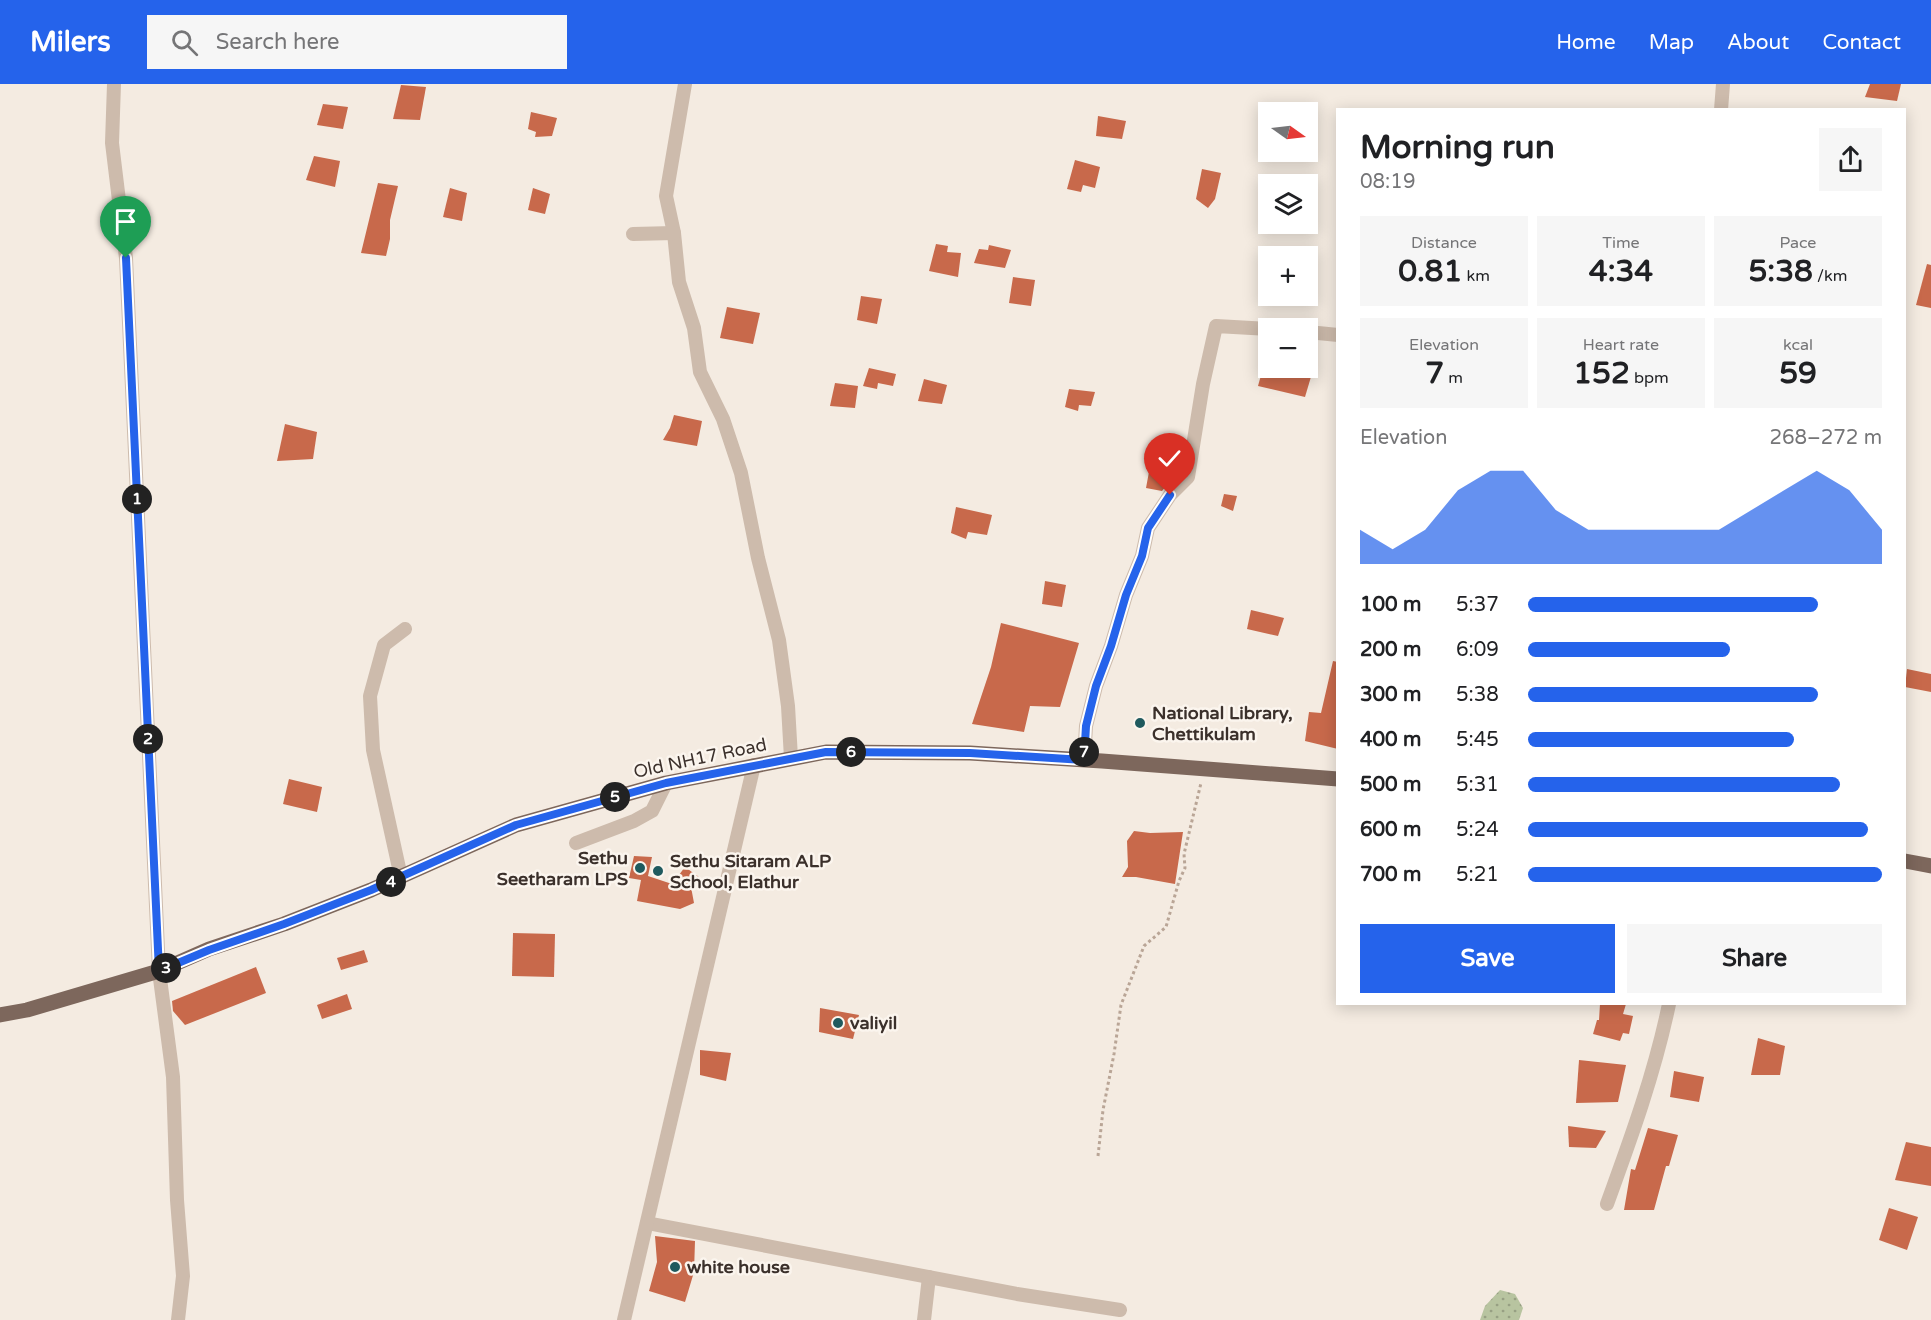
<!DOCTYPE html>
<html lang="en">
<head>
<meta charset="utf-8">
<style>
	body { margin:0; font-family:"Varela Round",sans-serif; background:#f6f6f6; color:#202124; height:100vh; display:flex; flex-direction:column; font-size:22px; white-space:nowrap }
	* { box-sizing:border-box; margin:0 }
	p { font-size:20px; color:#757577 }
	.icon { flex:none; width:33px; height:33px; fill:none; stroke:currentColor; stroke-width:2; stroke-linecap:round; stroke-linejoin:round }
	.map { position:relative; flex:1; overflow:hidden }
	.drawer { position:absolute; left:1336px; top:24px; width:570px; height:897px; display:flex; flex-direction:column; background:#fff; border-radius:0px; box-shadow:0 3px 15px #0003 }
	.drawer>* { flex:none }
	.needle { width:39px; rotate:104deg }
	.fabs { position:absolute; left:1258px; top:18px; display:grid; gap:12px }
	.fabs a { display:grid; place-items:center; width:60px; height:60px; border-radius:0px; background:#fff; box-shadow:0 3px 15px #0003; font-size:30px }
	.pin { position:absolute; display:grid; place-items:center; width:51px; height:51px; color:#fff; margin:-62px -26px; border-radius:50% 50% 50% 0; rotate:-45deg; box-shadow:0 0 6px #0007 }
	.pin .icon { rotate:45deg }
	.km { position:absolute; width:30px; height:30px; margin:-15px; border-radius:50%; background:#222; color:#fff; font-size:16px; line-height:30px; text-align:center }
	.round { display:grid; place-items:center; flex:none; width:63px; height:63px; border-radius:0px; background:#f6f6f6 }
	.headline { display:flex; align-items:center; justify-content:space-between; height:102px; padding:0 24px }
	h1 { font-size:33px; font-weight:700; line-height:45px }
	.stats { display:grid; grid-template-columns:repeat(3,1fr); gap:9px; height:102px; padding:6px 24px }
	.stats div { display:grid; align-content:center; border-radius:0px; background:#f6f6f6; text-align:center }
	.stats b { font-size:30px; font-weight:700 }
	.stats small { font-size:16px; font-weight:400 }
	.stats p { font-size:16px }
	.chart { height:168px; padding:12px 24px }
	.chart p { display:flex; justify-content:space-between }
	.chart svg { width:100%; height:108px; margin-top:6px; fill:#2563eb; opacity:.7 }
	.primary-button { display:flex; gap:12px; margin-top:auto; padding:12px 24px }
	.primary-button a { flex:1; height:69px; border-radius:0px; background:#2563eb; color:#fff; font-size:24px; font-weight:700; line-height:69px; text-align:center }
	.primary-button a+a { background:#f6f6f6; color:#202124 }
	ul { padding:0 24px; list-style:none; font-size:20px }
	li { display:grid; grid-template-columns:96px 72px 1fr; align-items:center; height:45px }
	li i { height:15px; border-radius:8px; background:#2563eb }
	header { display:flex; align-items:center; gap:36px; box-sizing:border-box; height:84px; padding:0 30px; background:#2563eb; color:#fff }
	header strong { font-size:28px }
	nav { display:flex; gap:33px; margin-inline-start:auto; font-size:21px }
	.search { width:420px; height:54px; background:#f6f6f6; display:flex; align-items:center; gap:15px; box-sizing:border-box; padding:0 21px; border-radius:0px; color:#757577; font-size:22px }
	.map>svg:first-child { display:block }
	.green { fill:url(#green-dots) }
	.building { fill:#c8694b }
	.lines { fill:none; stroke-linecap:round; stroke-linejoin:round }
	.path { stroke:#b9a596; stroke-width:3; stroke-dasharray:3 3; stroke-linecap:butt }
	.street { stroke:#cdbbac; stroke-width:14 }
	.primary { stroke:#7d675c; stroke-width:15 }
	.route-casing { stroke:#fff; stroke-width:12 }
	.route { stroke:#2563eb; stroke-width:8 }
	.poi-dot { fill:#1f5a5e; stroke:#fbf5ee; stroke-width:2 }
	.labels { text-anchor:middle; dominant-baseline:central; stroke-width:5; stroke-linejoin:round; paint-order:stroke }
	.poi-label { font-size:18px; font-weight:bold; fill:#3b302b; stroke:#fbf5ee; text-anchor:start }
	.street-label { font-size:18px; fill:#3b302b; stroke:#fbf5ee }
</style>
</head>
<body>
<header>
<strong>Milers</strong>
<div class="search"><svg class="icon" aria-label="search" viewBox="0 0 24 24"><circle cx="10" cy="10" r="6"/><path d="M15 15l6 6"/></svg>Search here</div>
<nav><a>Home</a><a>Map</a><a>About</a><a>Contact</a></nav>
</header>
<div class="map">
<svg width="1931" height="1236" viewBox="0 0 1931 1236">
	<defs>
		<pattern id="green-dots" width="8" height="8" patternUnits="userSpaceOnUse" patternTransform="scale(1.5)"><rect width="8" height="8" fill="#b8c4a0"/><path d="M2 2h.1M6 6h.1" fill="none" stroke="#97a083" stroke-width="1.8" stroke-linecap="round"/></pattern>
	</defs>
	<rect width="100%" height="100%" fill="#f4ebe1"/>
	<polygon class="green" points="1500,1206 1515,1210 1523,1224 1519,1236 1480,1236 1485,1222"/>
	<g class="building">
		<polygon points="1870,0 1901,0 1897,17 1865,13"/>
		<polygon points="401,1 426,3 420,36 393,35"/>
		<polygon points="323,20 348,23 343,45 317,41"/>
		<polygon points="531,28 557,34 552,52 535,53 536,48 528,45"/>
		<polygon points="1098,32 1126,37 1122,55 1096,52"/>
		<polygon points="314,72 340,77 335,103 306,96"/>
		<polygon points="1075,76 1100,83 1095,104 1083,101 1081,108 1067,105"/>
		<polygon points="1202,85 1221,89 1215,115 1208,124 1196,115"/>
		<polygon points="378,99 398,102 390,136 390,155 386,172 361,169"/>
		<polygon points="450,104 467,109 462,137 443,133"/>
		<polygon points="533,104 550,110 545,130 528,126"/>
		<polygon points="936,160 948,162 947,168 961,169 958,193 929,187"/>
		<polygon points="989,161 1011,166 1005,184 974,179 979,165 988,166"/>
		<polygon points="1927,180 1931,181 1931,224 1916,221"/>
		<polygon points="1013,193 1035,196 1031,222 1009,219"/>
		<polygon points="861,212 882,215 877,240 857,236"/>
		<polygon points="727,223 760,229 753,260 720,254"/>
		<polygon points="869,284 896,290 893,302 878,299 877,305 863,302"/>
		<polygon points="1263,284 1305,284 1313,286 1305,313 1258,302"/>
		<polygon points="924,295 947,301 942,320 918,317"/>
		<polygon points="835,299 858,302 855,324 830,322"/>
		<polygon points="1069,305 1095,308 1091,322 1079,321 1078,327 1065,323"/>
		<polygon points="674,331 702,337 697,362 663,356 670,344"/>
		<polygon points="285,340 317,348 313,375 277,377"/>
		<polygon points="1151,377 1177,384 1174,394 1168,398 1167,401 1162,407 1146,404"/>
		<polygon points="1224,410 1237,412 1233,427 1221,422"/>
		<polygon points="956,423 992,431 987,451 968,448 966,455 951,449"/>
		<polygon points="1045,497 1066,501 1062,523 1042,520"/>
		<polygon points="1251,526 1284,534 1278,552 1247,545"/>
		<polygon points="1001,539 1079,559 1060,623 1030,622 1024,648 972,640 991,583"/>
		<polygon points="1333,577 1338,578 1338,665 1305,657 1309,628 1321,629"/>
		<polygon points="1907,585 1931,590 1931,608 1905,603"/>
		<polygon points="289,695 322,703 317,728 283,720"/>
		<polygon points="1134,747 1150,749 1183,748 1175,800 1136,793 1122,793 1128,783 1127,757"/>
		<polygon points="634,772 652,773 648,792 672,800 685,783 699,793 691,803 694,819 680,825 637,817 641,796 629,794"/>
		<polygon points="513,849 555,850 554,893 512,892"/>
		<polygon points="364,866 368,878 341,886 337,874"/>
		<polygon points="256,883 266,909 185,941 173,927 172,917"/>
		<polygon points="347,910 352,925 322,935 317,921"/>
		<polygon points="1600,920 1626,920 1623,930 1633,932 1629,950 1623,949 1620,957 1593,950 1597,936 1599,936"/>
		<polygon points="820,924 859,931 853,955 819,948"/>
		<polygon points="1758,954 1785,962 1780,991 1751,991"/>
		<polygon points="700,966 731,969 726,997 700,991"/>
		<polygon points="1579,976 1626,981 1618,1018 1576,1019"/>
		<polygon points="1674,987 1704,993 1699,1018 1670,1013"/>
		<polygon points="1568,1042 1606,1047 1596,1064 1569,1063"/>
		<polygon points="1648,1044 1678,1051 1669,1082 1666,1082 1654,1126 1624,1126 1631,1085 1635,1086"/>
		<polygon points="1906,1058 1931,1063 1931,1102 1895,1096"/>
		<polygon points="1889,1124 1918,1133 1907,1166 1879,1156"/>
		<polygon points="655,1152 695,1157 694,1188 685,1218 649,1207 657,1178"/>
	</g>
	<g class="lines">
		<polyline class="path" points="1098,1072 1103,1026 1114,970 1121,921 1144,862 1166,843 1179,797 1185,784 1184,770 1201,699"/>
		<g class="street">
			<polyline points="114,0 112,59 126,174 159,887 173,993 177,1116 183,1192 178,1236"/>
			<polyline points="685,0 666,112 674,149 679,198 694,244 700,288 723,335 741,389 758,474 779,556 788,622 791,674"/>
			<polyline points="1721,26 1723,0"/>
			<polyline points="633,150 674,149"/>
			<polyline points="1308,248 1338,251"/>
			<polyline points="1084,676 1086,642 1096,602 1111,562 1126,511 1142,472 1148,444 1170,411 1188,393 1203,300 1216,242 1269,245"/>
			<polyline points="576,759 634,737 652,727 666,699"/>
			<polyline points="401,793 373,666 370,612 384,561 405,545"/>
			<path d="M1607,1120c24,-66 48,-132 62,-200"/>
			<polyline points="647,1139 1017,1210 1120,1226"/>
			<polyline points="624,1236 754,681"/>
			<polyline points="924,1236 929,1193"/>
		</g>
		<g class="primary">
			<polyline points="1905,777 1931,782"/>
			<polyline points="0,931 27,926 159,887 209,865 284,840 371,806 516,741 666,699 826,668 970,669 1102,677 1338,695"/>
		</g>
	</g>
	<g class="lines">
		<g class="route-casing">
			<polyline id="route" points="126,174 159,887 209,866 284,840 371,806 516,741 666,699 826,668 970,669 1084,676 1086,642 1096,602 1111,562 1126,511 1142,472 1148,444 1170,411"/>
		</g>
		<use href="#route" class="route"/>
	</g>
	<g class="poi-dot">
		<circle cx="1140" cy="639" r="6"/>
		<circle cx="640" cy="784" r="6"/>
		<circle cx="658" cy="787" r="6"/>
		<circle cx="838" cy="939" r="6"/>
		<circle cx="675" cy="1183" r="6"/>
	</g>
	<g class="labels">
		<g class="poi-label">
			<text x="1152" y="629">National Library,<tspan x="1152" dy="21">Chettikulam</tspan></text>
			<text x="628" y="774" text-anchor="end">Sethu<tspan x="628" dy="21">Seetharam LPS</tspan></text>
			<text x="670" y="777">Sethu Sitaram ALP<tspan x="670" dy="21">School, Elathur</tspan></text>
			<text x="850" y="939">valiyil</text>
			<text x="687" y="1183">white house</text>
		</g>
		<g class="street-label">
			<text transform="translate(700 674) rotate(-12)">Old NH17 Road</text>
		</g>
	</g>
</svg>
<div class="fabs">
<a><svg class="needle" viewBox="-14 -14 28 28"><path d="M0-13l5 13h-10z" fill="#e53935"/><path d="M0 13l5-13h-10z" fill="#757577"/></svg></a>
<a><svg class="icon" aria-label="layers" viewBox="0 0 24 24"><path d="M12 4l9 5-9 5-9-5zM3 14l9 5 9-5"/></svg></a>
<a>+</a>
<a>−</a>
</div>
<div class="pin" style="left:126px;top:174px;background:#1e9e55"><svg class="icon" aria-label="arrive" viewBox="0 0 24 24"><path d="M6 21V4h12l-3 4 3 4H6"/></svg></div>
<div class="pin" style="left:1170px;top:411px;background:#d93025"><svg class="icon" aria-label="check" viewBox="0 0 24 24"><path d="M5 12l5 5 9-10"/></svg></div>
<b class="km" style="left:137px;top:415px">1</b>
<b class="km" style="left:148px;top:655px">2</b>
<b class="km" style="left:166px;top:884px">3</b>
<b class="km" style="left:391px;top:798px">4</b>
<b class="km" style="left:615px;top:713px">5</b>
<b class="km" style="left:851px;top:668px">6</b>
<b class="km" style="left:1084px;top:668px">7</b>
<section class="drawer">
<div class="headline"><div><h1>Morning run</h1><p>08:19</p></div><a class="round"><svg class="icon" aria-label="share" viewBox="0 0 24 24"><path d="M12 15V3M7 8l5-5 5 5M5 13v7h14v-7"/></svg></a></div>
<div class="stats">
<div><p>Distance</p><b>0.81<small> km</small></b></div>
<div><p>Time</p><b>4:34</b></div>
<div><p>Pace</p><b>5:38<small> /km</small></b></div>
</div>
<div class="stats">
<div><p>Elevation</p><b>7<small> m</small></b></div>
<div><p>Heart rate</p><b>152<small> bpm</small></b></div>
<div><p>kcal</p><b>59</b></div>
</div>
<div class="chart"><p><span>Elevation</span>268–272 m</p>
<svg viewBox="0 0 160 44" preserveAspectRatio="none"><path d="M0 44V30L10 38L20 30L30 14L40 6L50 6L60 22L70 30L80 30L90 30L100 30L110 30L120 22L130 14L140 6L150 14L160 30V44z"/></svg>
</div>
<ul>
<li><b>100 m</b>5:37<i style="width:82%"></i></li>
<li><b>200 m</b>6:09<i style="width:57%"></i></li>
<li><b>300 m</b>5:38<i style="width:82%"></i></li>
<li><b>400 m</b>5:45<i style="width:75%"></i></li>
<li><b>500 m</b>5:31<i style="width:88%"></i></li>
<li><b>600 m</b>5:24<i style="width:96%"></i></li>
<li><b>700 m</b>5:21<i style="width:100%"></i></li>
</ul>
<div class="primary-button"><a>Save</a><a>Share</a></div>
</section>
</div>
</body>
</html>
